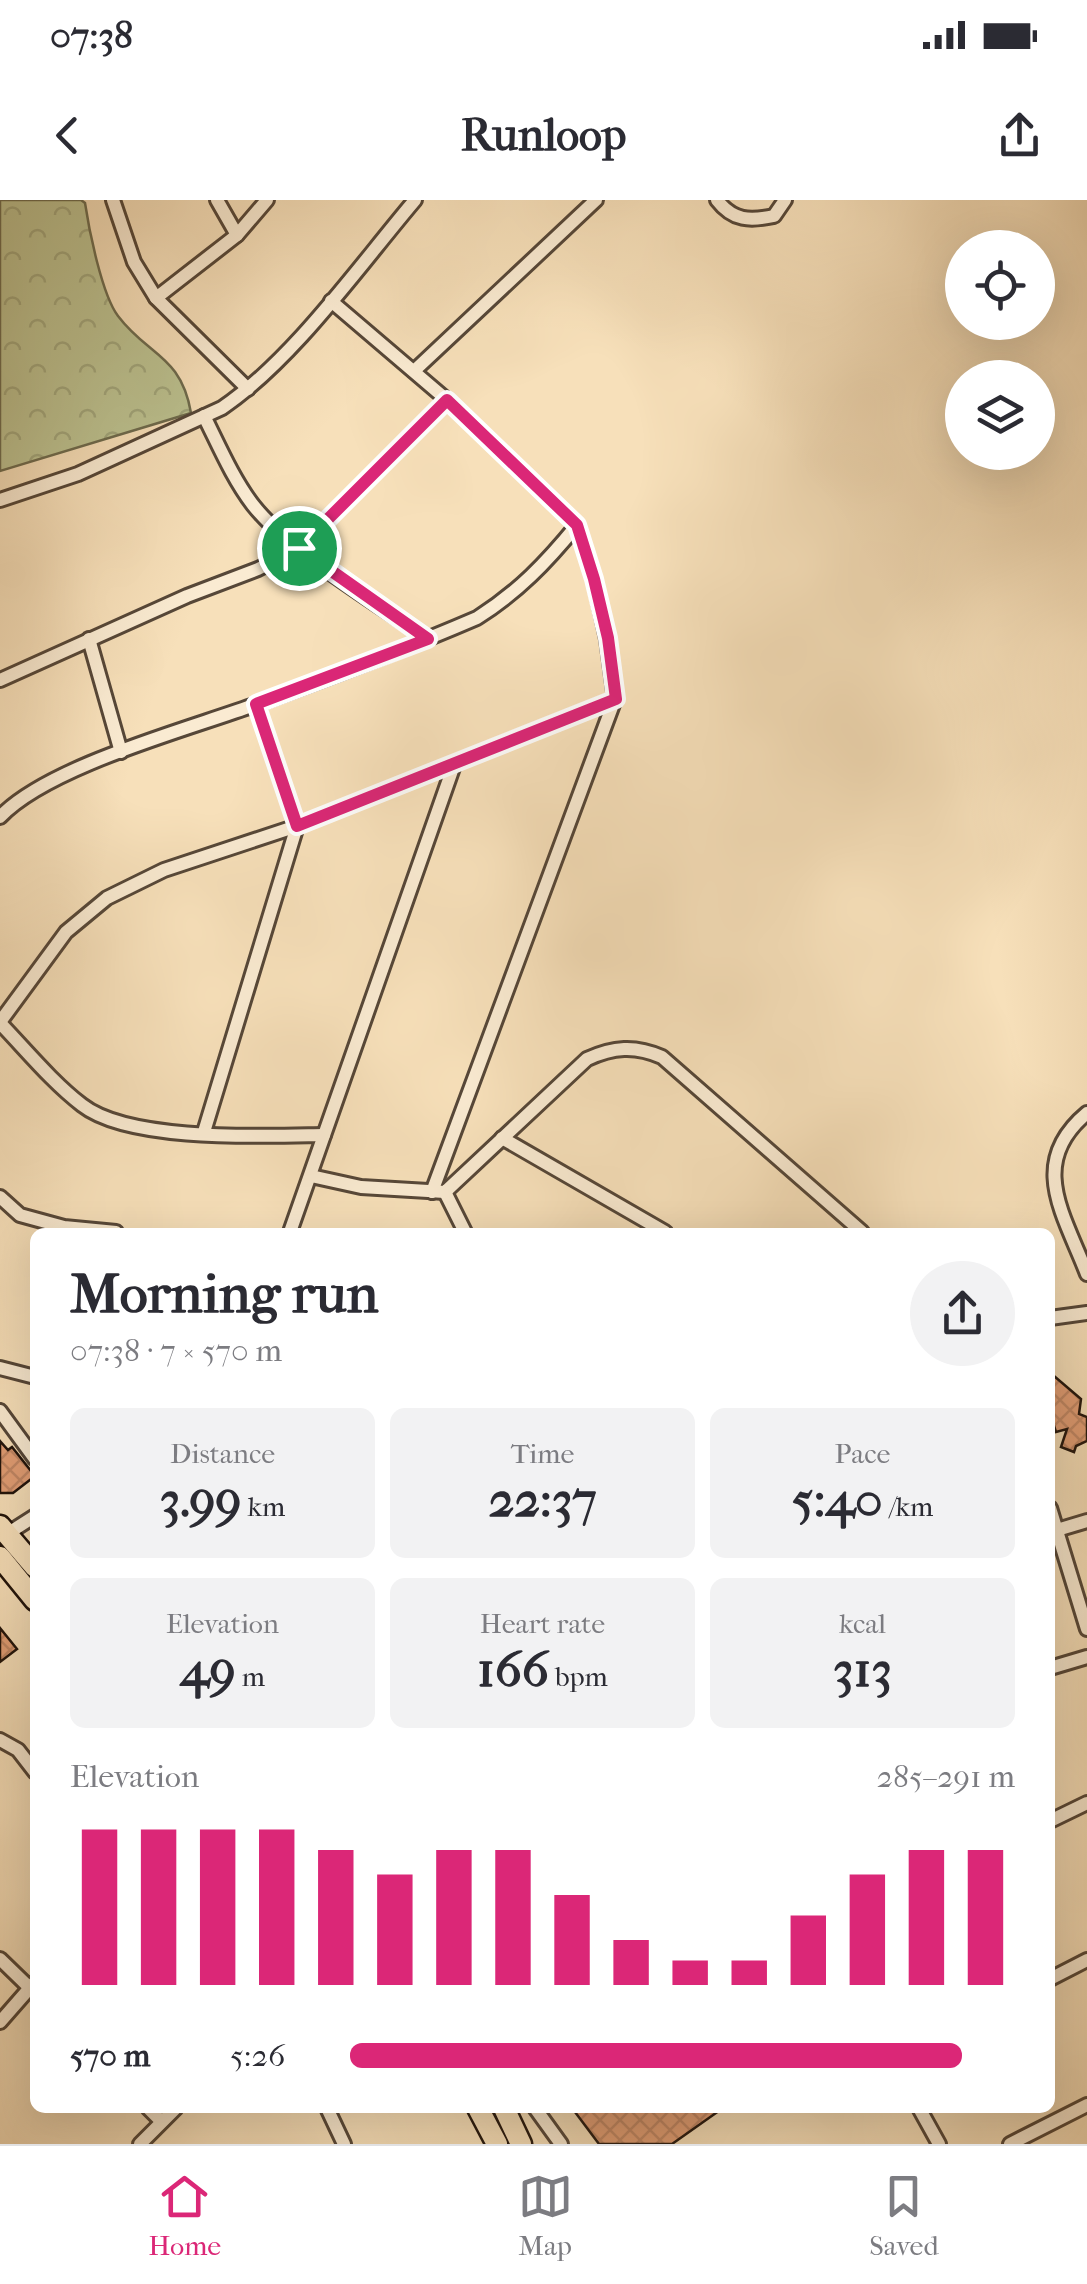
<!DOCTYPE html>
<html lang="en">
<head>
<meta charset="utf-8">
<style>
	body { margin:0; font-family:"IM FELL French Canon",serif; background:#f2f2f3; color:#2b2b33; height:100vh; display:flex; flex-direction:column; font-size:38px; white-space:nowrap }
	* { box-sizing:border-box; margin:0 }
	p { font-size:32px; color:#7c7c81 }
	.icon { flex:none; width:55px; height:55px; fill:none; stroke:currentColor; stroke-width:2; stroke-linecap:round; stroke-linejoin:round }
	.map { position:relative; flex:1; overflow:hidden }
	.details { position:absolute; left:30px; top:1028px; width:1025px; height:885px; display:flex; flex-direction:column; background:#fff; border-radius:15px; box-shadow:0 10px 40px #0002 }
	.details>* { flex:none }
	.controls { position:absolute; left:945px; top:30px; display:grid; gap:20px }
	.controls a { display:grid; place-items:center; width:110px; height:110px; border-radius:50%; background:#fff; box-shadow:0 10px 40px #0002; font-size:50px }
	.pin { position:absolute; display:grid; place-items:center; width:85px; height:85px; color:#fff; margin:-42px; border:5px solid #fff; border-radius:50%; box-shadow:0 2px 10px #0007 }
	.round { display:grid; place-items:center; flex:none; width:105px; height:105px; border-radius:52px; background:#f2f2f3 }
	.headline { display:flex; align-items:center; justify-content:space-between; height:170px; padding:0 40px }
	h1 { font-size:55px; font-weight:700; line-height:75px }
	.metrics { display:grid; grid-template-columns:repeat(3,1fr); gap:15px; height:170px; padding:10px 40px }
	.metrics div { display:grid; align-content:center; border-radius:15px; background:#f2f2f3; text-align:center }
	.metrics b { font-size:50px; font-weight:700 }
	.metrics small { font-size:28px; font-weight:400 }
	.metrics p { font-size:28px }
	.chart { height:280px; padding:20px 40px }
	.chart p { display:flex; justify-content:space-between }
	.chart svg { width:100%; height:180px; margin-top:10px; stroke:#db2777; stroke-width:6 }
	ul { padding:0 40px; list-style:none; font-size:32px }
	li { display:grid; grid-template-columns:160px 120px 1fr; align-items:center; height:75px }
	li i { height:25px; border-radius:12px; background:#db2777 }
	.status { display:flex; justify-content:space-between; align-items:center; height:70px; padding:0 50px; background:#fff; direction:ltr }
	.status svg { height:28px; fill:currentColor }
	header { display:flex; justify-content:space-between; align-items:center; height:130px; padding:0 40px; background:#fff; font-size:45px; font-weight:700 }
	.tabs { display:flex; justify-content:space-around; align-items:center; height:140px; border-top:2px solid #e1e1e2; background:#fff; font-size:28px; color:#7c7c81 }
	.tabs a { display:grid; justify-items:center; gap:5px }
	.tabs .selected { color:#db2777 }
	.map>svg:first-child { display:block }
	.forest { fill:url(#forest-crowns); stroke:#6e6b4e; stroke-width:2.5 }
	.building { fill:url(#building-cross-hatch); stroke:#21140c; stroke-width:2.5 }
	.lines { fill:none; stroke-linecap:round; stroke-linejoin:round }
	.minor-casing { stroke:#564738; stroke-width:18 }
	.primary-casing { stroke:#21140c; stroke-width:25 }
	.minor { stroke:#faebd2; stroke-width:12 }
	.primary { stroke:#f7e0ba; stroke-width:20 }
	.route-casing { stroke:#fff; stroke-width:20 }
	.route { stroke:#db2777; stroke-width:12 }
</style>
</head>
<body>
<div class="status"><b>07:38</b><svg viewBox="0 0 49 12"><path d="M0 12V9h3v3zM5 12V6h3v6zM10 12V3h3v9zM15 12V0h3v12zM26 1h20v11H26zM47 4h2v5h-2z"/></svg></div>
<header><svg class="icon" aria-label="back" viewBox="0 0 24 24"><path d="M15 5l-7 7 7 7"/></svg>Runloop<svg class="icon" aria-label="share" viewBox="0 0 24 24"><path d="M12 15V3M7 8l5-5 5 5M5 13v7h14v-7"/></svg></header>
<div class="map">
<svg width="1087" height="1944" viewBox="0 0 1087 1944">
	<defs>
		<pattern id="forest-crowns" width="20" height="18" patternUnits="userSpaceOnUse" patternTransform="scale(2.5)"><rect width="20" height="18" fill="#bcc291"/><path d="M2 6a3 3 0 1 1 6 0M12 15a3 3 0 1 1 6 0" fill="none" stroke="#a1a67c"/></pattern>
		<pattern id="building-cross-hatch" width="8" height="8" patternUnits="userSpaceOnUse" patternTransform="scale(2.5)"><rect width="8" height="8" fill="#e39f76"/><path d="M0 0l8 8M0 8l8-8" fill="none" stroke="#c28865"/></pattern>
	</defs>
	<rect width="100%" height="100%" fill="#f7e0ba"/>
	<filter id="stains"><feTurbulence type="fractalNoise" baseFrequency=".002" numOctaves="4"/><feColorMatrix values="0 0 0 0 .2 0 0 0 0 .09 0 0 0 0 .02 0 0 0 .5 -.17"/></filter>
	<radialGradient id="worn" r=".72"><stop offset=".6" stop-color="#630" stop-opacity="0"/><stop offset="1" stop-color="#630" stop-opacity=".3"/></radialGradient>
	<path class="forest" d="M0,0h81l4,3c4,27 17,92 33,113 30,40 63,39 73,97l-191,58z"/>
	<g class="building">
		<polygon points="1054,1176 1081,1199 1079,1214 1087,1217 1087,1241 1076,1246 1074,1252 1061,1247 1067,1229 1056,1232 1050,1214"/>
		<polygon points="0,1241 8,1250 12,1247 35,1276 13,1293 0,1293"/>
		<polygon points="0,1428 17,1449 0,1462"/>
		<polygon points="572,1908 723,1908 672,1944 599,1944"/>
	</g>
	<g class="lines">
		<g class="minor-casing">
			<g id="minor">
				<polyline points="113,0 134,62 156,98 248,189"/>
				<polyline points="217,0 237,35"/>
				<path d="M717,0c16,21 33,21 57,16l11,-16"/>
				<polyline points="156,98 237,35 267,0"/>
				<polyline points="331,101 447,200 577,325 594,379 607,439 615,499 432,992"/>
				<polyline points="414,171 596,0"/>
				<path d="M204,216c15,30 29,63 49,89 37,47 124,98 175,134"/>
				<path d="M0,300l78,-26 144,-66c71,-48 137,-142 193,-208"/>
				<polyline points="89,439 121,552"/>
				<polyline points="0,480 187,396 258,369 299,348 447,200"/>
				<path d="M0,617c48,-51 189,-88 257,-113 74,-27 148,-55 220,-86 41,-26 69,-55 100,-93"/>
				<polyline points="0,822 66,732 107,698 164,670 297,626 615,499"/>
				<path d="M0,823c26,27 52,59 82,82 47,37 181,31 242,30"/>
				<path d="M1087,913c-60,50 -23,101 0,161"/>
				<polyline points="204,932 297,626 256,504"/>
				<polyline points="502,938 665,1032"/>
				<path d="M311,976l50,11 84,5 142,-133c26,-12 48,-14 75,-2l200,175"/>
				<polyline points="445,992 465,1032"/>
				<polyline points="0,997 20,1015 64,1027 116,1032"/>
				<polyline points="290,1032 454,565"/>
				<polyline points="1050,1118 1087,1113"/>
				<polyline points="0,1168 35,1177"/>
				<polyline points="0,1211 35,1259"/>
				<polyline points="1050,1308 1087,1429"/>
				<polyline points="1057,1330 1087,1321"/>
				<polyline points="7,1334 35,1316"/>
				<polyline points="1050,1468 1087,1457"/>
				<polyline points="0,1540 18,1550 35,1572"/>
				<polyline points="1050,1621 1087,1603"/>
				<polyline points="0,1759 34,1792"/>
				<polyline points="1050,1779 1087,1760"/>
				<polyline points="0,1822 35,1782"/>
				<polyline points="148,1908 161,1921"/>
				<polyline points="327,1908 344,1944"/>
				<polyline points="535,1908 561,1944"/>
				<polyline points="919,1908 939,1944"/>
				<polyline points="140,1944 176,1908"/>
				<polyline points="1010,1944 1087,1905"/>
			</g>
		</g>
		<g class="primary-casing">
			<g id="primary">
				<polyline points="0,1326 35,1367"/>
				<polyline points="0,1357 35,1400"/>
				<polyline points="478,1908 497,1944"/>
				<polyline points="504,1908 521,1944"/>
			</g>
		</g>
		<use href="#minor" class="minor"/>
		<use href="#primary" class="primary"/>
	</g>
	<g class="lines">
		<g class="route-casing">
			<polygon id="route" points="447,200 577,325 594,379 608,438 616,499 297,626 256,504 428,439 299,348"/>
		</g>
		<use href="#route" class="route"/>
	</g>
	<rect width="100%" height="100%" filter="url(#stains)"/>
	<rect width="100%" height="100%" fill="url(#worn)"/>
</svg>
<div class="controls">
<a><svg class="icon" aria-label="locate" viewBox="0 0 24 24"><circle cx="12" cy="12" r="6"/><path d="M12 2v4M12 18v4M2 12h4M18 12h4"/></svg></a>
<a><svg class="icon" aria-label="layers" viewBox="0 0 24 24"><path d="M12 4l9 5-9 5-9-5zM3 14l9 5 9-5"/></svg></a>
</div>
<div class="pin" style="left:299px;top:348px;background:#1e9e55"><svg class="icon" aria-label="arrive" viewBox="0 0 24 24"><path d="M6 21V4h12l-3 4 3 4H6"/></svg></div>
<section class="details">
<div class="headline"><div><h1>Morning run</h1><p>07:38 · 7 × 570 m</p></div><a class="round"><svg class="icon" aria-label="share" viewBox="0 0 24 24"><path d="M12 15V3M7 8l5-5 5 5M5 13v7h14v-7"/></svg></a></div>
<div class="metrics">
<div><p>Distance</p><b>3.99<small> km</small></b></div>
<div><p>Time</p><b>22:37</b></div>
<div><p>Pace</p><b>5:40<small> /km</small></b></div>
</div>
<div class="metrics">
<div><p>Elevation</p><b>49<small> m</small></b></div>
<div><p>Heart rate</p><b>166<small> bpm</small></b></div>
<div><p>kcal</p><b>313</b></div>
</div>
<div class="chart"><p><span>Elevation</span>285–291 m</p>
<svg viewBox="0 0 160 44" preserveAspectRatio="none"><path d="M5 44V6M15 44V6M25 44V6M35 44V6M45 44V11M55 44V17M65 44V11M75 44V11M85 44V22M95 44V33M105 44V38M115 44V38M125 44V27M135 44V17M145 44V11M155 44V11"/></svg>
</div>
<ul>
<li><b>570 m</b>5:26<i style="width:92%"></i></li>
</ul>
</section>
</div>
<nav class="tabs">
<a class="selected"><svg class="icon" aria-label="home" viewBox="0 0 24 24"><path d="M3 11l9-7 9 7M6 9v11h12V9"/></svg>Home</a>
<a><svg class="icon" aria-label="map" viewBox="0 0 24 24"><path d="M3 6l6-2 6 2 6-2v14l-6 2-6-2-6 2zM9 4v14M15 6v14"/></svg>Map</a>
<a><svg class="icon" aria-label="saved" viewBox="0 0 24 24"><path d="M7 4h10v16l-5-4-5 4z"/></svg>Saved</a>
</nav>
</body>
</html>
